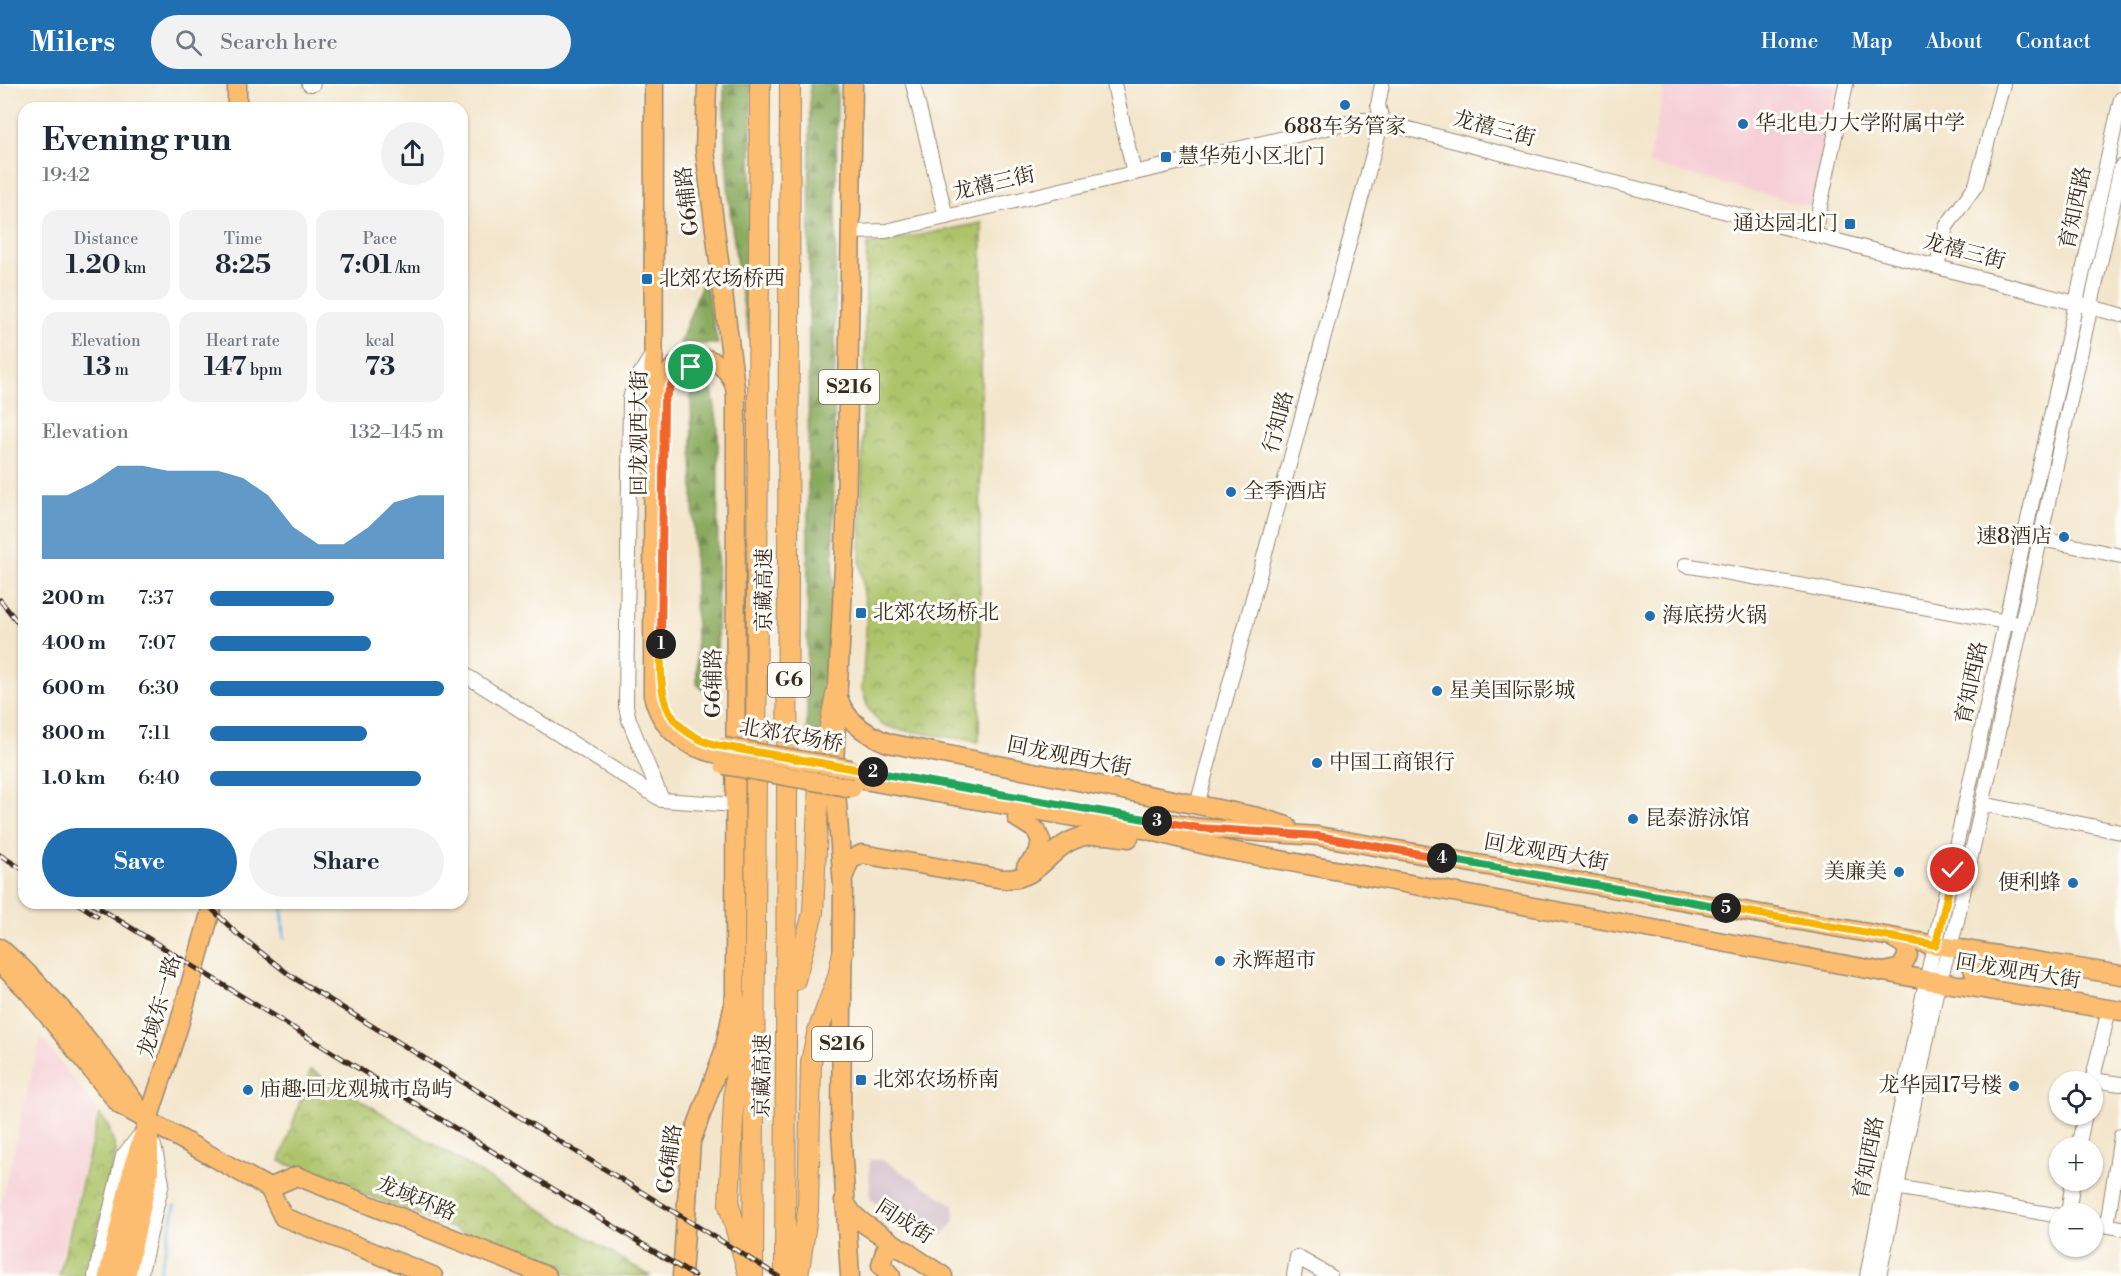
<!DOCTYPE html>
<html lang="en">
<head>
<meta charset="utf-8">
<style>
	body { margin:0; font-family:"Libre Bodoni","Noto Serif SC",serif; background:#f2f2f3; color:#1f2937; height:100vh; display:flex; flex-direction:column; font-size:22px; white-space:nowrap }
	* { box-sizing:border-box; margin:0 }
	p { font-size:20px; color:#747a83 }
	.icon { flex:none; width:33px; height:33px; fill:none; stroke:currentColor; stroke-width:2; stroke-linecap:round; stroke-linejoin:round }
	.map { position:relative; flex:1; overflow:hidden }
	.sheet { position:absolute; left:18px; top:18px; width:450px; height:807px; display:flex; flex-direction:column; background:#fff; border-radius:18px; box-shadow:0 2px 4px #0004 }
	.sheet>* { flex:none }
	.buttons { position:absolute; left:2049px; top:987px; display:grid; gap:12px }
	.buttons a { display:grid; place-items:center; width:54px; height:54px; border-radius:50%; background:#fff; box-shadow:0 2px 4px #0004; font-size:30px }
	.pin { position:absolute; display:grid; place-items:center; width:51px; height:51px; color:#fff; margin:-26px; border:3px solid #fff; border-radius:50%; box-shadow:0 2px 6px #0007 }
	.km { position:absolute; width:30px; height:30px; margin:-15px; border-radius:50%; background:#222; color:#fff; font-size:16px; line-height:30px; text-align:center }
	.round { display:grid; place-items:center; flex:none; width:63px; height:63px; border-radius:32px; background:#f2f2f3 }
	.overview { display:flex; align-items:center; justify-content:space-between; height:102px; padding:0 24px }
	h1 { font-size:33px; font-weight:800; line-height:45px }
	.stats { display:grid; grid-template-columns:repeat(3,1fr); gap:9px; height:102px; padding:6px 24px }
	.stats div { display:grid; align-content:center; border-radius:15px; background:#f2f2f3; text-align:center }
	.stats b { font-size:26px; font-weight:800 }
	.stats small { font-size:16px; font-weight:400 }
	.stats p { font-size:16px }
	.chart { height:168px; padding:12px 24px }
	.chart p { display:flex; justify-content:space-between }
	.chart svg { width:100%; height:108px; margin-top:6px; fill:#1f6fb2; opacity:.7 }
	.action { display:flex; gap:12px; margin-top:auto; padding:12px 24px }
	.action a { flex:1; height:69px; border-radius:36px; background:#1f6fb2; color:#fff; font-size:24px; font-weight:800; line-height:69px; text-align:center }
	.action a+a { background:#f2f2f3; color:#1f2937 }
	ul { padding:0 24px; list-style:none; font-size:20px }
	li { display:grid; grid-template-columns:96px 72px 1fr; align-items:center; height:45px }
	li i { height:15px; border-radius:8px; background:#1f6fb2 }
	header { display:flex; align-items:center; gap:36px; box-sizing:border-box; height:84px; padding:0 30px; background:#1f6fb2; color:#fff }
	header strong { font-size:28px }
	nav { display:flex; gap:33px; margin-inline-start:auto; font-size:21px }
	.search { width:420px; height:54px; background:#f2f2f3; display:flex; align-items:center; gap:15px; box-sizing:border-box; padding:0 21px; border-radius:33px; color:#747a83; font-size:22px }
	.map>svg:first-child { display:block }
	.built { fill:#f6cfd6 }
	.industrial { fill:#d1bdc9 }
	.forest { fill:url(#forest-firs); stroke:#626a3e; stroke-width:1.5 }
	.park { fill:url(#park-crowns); stroke:#747744; stroke-width:1.5 }
	.lines { fill:none; stroke-linecap:round; stroke-linejoin:round }
	.stream { stroke:#6eb9e7; stroke-width:3 }
	.minor-casing { stroke:#978874; stroke-width:16 }
	.major-casing { stroke:#978874; stroke-width:21 }
	.highway-casing { stroke:#978874; stroke-width:22 }
	.minor { stroke:#fff; stroke-width:14 }
	.major { stroke:#fcbd6f; stroke-width:18 }
	.highway { stroke:#fcbd6f; stroke-width:20 }
	.rail-casing { stroke:#3b2a1e; stroke-width:5 }
	.rail { stroke:#fdfcf7; stroke-width:3; stroke-dasharray:9; stroke-linecap:butt }
	.major-bridge-casing { stroke:#978874; stroke-width:21; stroke-linecap:butt }
	.major-bridge { stroke:#fcbd6f; stroke-width:18 }
	.split-1-casing { stroke:#fff; stroke-width:12 }
	.split-2-casing { stroke:#fff; stroke-width:12 }
	.split-3-casing { stroke:#fff; stroke-width:12 }
	.split-4-casing { stroke:#fff; stroke-width:12 }
	.split-5-casing { stroke:#fff; stroke-width:12 }
	.split-6-casing { stroke:#fff; stroke-width:12 }
	.split-1 { stroke:#f0652b; stroke-width:8 }
	.split-2 { stroke:#f5b400; stroke-width:8 }
	.split-3 { stroke:#22a559; stroke-width:8 }
	.split-4 { stroke:#f0652b; stroke-width:8 }
	.split-5 { stroke:#22a559; stroke-width:8 }
	.split-6 { stroke:#f5b400; stroke-width:8 }
	.poi-dot { fill:#1f6fb2; stroke:#fdfcf7; stroke-width:2 }
	.labels { text-anchor:middle; dominant-baseline:central; stroke-width:6; stroke-linejoin:round; paint-order:stroke }
	.shield { fill:#fdfcf7; stroke:#75695f; stroke-width:1.5 }
	.shield-label { font-size:20px; font-weight:bold; fill:#3b2a1e }
	.poi-label { font-size:21px; fill:#3b2a1e; stroke:#fdfcf7; text-anchor:start }
	.street-label { font-size:21px; fill:#3b2a1e; stroke:#fdfcf7 }
</style>
</head>
<body>
<header>
<strong>Milers</strong>
<div class="search"><svg class="icon" aria-label="search" viewBox="0 0 24 24"><circle cx="10" cy="10" r="6"/><path d="M15 15l6 6"/></svg>Search here</div>
<nav><a>Home</a><a>Map</a><a>About</a><a>Contact</a></nav>
</header>
<div class="map">
<svg width="2121" height="1192" viewBox="0 0 2121 1192">
	<defs>
		<pattern id="forest-firs" width="22" height="20" patternUnits="userSpaceOnUse" patternTransform="scale(1.5)"><rect width="22" height="20" fill="#8aaa5e"/><path d="M5 1l3.5 6h-7zM16 11l3.5 6h-7z" fill="#728b4d"/></pattern>
		<pattern id="park-crowns" width="20" height="18" patternUnits="userSpaceOnUse" patternTransform="scale(1.5)"><rect width="20" height="18" fill="#adc46a"/><path d="M2 6a3 3 0 1 1 6 0M12 15a3 3 0 1 1 6 0" fill="none" stroke="#8e9f57"/></pattern>
	</defs>
	<rect width="100%" height="100%" fill="#fdfcf7"/>
	<filter id="ink" filterUnits="userSpaceOnUse"><feTurbulence type="fractalNoise" baseFrequency=".0167" numOctaves="2"/><feDisplacementMap in="SourceGraphic" scale="12" xChannelSelector="R" yChannelSelector="G"/><feConvolveMatrix kernelMatrix="1 2 1 2 8 2 1 2 1" color-interpolation-filters="sRGB"/></filter>
	<filter id="wash" filterUnits="userSpaceOnUse"><feTurbulence type="fractalNoise" baseFrequency=".008" numOctaves="4" result="noise"/><feDisplacementMap in="SourceGraphic" scale="24" xChannelSelector="R" yChannelSelector="G"/><feGaussianBlur stdDeviation="1.35" result="paint"/><feColorMatrix in="noise" values="0 0 0 0 0 0 0 0 0 0 0 0 0 0 0 0 0 1.4 0 .05"/><feComposite in="paint" operator="in"/></filter>
	<g filter="url(#wash)">
		<rect width="100%" height="100%" fill="#f3e5cb"/>
		<g class="built">
			<polygon points="1665,0 1837,0 1813,123 1648,80"/>
			<polygon points="41,952 97,1027 56,1192 0,1192 0,1124"/>
		</g>
		<polygon class="industrial" points="869,1076 883,1076 954,1121 955,1136 942,1152 914,1135 905,1137 870,1115"/>
		<g class="forest">
			<path d="M724,0h27l1,264c-19,-87 -28,-174 -28,-264z"/>
			<polygon points="810,0 837,0 833,501 823,650 807,649"/>
			<polygon points="704,194 718,260 680,259"/>
			<polygon points="712,306 718,343 717,618 697,600 691,310"/>
		</g>
		<g class="park">
			<polygon points="982,139 979,658 896,645 881,640 868,624 862,605 867,533 860,478 867,161"/>
			<polygon points="311,986 650,1192 575,1192 280,1077"/>
			<polygon points="99,1030 108,1041 116,1067 87,1192 59,1192"/>
		</g>
		<g class="lines">
			<g class="stream">
				<polyline points="282,819 284,854"/>
				<polyline points="159,1192 175,1122"/>
			</g>
		</g>
	</g>
	<g filter="url(#ink)">
		<g class="lines">
			<g class="minor-casing">
				<g id="minor">
					<polyline points="309,0 313,0"/>
					<polyline points="913,0 946,133"/>
					<polyline points="1114,0 1134,89"/>
					<polyline points="852,148 886,147 1361,36 1374,36 2121,231"/>
					<polyline points="1814,150 1846,0"/>
					<polyline points="1937,182 1946,143 1976,101 2003,0"/>
					<polyline points="652,271 634,300 630,315 626,622 629,636 662,716 736,721"/>
					<polyline points="2032,453 2121,472"/>
					<polyline points="1685,481 2013,539"/>
					<polyline points="462,589 662,716"/>
					<polyline points="1982,720 2121,748"/>
					<polyline points="1197,721 1382,37 1378,21 1382,0"/>
					<polyline points="2092,996 2121,1000"/>
					<polyline points="2092,998 2109,925"/>
					<polyline points="2078,1064 2085,1030"/>
					<polyline points="1896,1103 2060,1132"/>
					<polyline points="2068,1130 2073,1096"/>
					<polyline points="2092,1139 2121,1144"/>
					<polyline points="2107,1141 2121,1052"/>
					<polyline points="95,1192 123,1072 141,1050"/>
					<polyline points="140,1192 162,1099 154,1062"/>
					<polyline points="1294,1192 1297,1173 1330,1192"/>
					<polyline points="1867,1192 1924,907 2121,15"/>
					<polyline points="1879,1192 1936,909 1956,841 2121,83"/>
				</g>
			</g>
			<g class="major-casing">
				<g id="major">
					<polyline points="237,0 237,24"/>
					<path d="M654,0l-1,611c9,37 35,54 71,60"/>
					<path d="M664,302c8,-38 58,-36 70,-2"/>
					<path d="M838,613c7,24 28,37 50,46l370,74 29,9"/>
					<polyline points="852,694 1148,746 1221,765 1927,896 2121,927"/>
					<polyline points="1017,734 1036,746 1041,757 1038,770 1026,783"/>
					<polyline points="1158,737 1199,744 1318,752 1936,861 2121,891"/>
					<path d="M843,794l7,-18 12,-6 141,25c38,2 44,-31 75,-41 16,-6 35,-2 51,0"/>
					<path d="M0,864c56,48 103,109 145,169"/>
					<polyline points="0,879 29,908 120,1021 269,1104 283,1133 433,1192"/>
					<polyline points="1885,888 1901,884 1908,871 1905,861 1893,854"/>
					<polyline points="1991,906 1978,899 1973,885 1981,874 1995,871"/>
					<polyline points="269,1104 297,1092 547,1192"/>
					<polyline points="844,1117 852,1129 863,1139 943,1192"/>
					<polyline points="108,1192 134,1079 179,941 213,819"/>
					<polyline points="126,1192 149,1089 149,1050"/>
					<polyline points="682,1192 691,1058 724,967 735,915 736,311 705,67 707,0"/>
					<polyline points="850,1192 841,1045 843,802 834,680 846,442 853,0"/>
					<polyline points="891,1192 881,1181 885,1167 895,1163 907,1167"/>
				</g>
			</g>
			<g class="highway-casing">
				<g id="highway">
					<polyline points="795,896 813,829 819,699 837,605"/>
					<polyline points="735,915 736,974 729,1121 747,1185"/>
					<polyline points="753,1192 760,0"/>
					<polyline points="785,1192 790,0"/>
					<polyline points="798,1192 808,1126 811,978 817,950 838,893 843,868"/>
				</g>
			</g>
			<use href="#minor" class="minor"/>
			<use href="#major" class="major"/>
			<use href="#highway" class="highway"/>
			<g class="rail-casing">
				<g id="rail">
					<polyline points="0,516 24,546"/>
					<polyline points="0,771 24,786"/>
					<polyline points="77,819 97,832"/>
					<polyline points="91,819 694,1192"/>
					<polyline points="206,819 235,848 291,892 778,1192"/>
				</g>
			</g>
			<use href="#rail" class="rail"/>
			<g class="major-bridge-casing">
				<g id="major-bridge">
					<polyline points="724,663 851,685"/>
					<polyline points="724,681 852,704"/>
				</g>
			</g>
			<use href="#major-bridge" class="major-bridge"/>
		</g>
	</g>
	<g class="lines" filter="url(#ink)">
		<g class="split-1-casing">
			<polyline id="split-1" points="661,560 664,317 675,293 691,283"/>
		</g>
		<g class="split-2-casing">
			<path id="split-2" d="M661,560c-1,49 -1,84 54,101l158,27"/>
		</g>
		<g class="split-3-casing">
			<polyline id="split-3" points="873,688 1157,737"/>
		</g>
		<g class="split-4-casing">
			<polyline id="split-4" points="1157,737 1199,744 1318,752 1442,774"/>
		</g>
		<g class="split-5-casing">
			<polyline id="split-5" points="1442,774 1726,824"/>
		</g>
		<g class="split-6-casing">
			<polyline id="split-6" points="1726,824 1936,861 1953,786"/>
		</g>
		<use href="#split-1" class="split-1"/>
		<use href="#split-2" class="split-2"/>
		<use href="#split-3" class="split-3"/>
		<use href="#split-4" class="split-4"/>
		<use href="#split-5" class="split-5"/>
		<use href="#split-6" class="split-6"/>
	</g>
	<g class="poi-dot">
		<circle cx="1345" cy="21" r="6"/>
		<circle cx="1743" cy="40" r="6"/>
		<rect x="1160" y="67" width="12" height="12" rx="3"/>
		<rect x="1844" y="134" width="12" height="12" rx="3"/>
		<rect x="641" y="189" width="12" height="12" rx="3"/>
		<circle cx="1231" cy="408" r="6"/>
		<circle cx="2064" cy="453" r="6"/>
		<rect x="855" y="523" width="12" height="12" rx="3"/>
		<circle cx="1650" cy="532" r="6"/>
		<circle cx="1437" cy="607" r="6"/>
		<circle cx="1317" cy="679" r="6"/>
		<circle cx="1633" cy="735" r="6"/>
		<circle cx="1899" cy="788" r="6"/>
		<circle cx="2073" cy="799" r="6"/>
		<circle cx="1220" cy="877" r="6"/>
		<rect x="855" y="990" width="12" height="12" rx="3"/>
		<circle cx="2014" cy="1002" r="6"/>
		<circle cx="248" cy="1006" r="6"/>
	</g>
	<g class="labels">
		<g class="shield">
			<rect x="819" y="286" width="60" height="34" rx="4.5"/>
			<rect x="768" y="579" width="42" height="34" rx="4.5"/>
			<rect x="812" y="943" width="60" height="34" rx="4.5"/>
		</g>
		<g class="shield-label">
			<text x="849" y="303">S216</text>
			<text x="789" y="596">G6</text>
			<text x="842" y="960">S216</text>
		</g>
		<g class="poi-label">
			<text x="1755" y="40">华北电力大学附属中学</text>
			<text x="1345" y="43" text-anchor="middle">688车务管家</text>
			<text x="1178" y="73">慧华苑小区北门</text>
			<text x="1838" y="140" text-anchor="end">通达园北门</text>
			<text x="659" y="195">北郊农场桥西</text>
			<text x="1243" y="408">全季酒店</text>
			<text x="2052" y="453" text-anchor="end">速8酒店</text>
			<text x="873" y="529">北郊农场桥北</text>
			<text x="1662" y="532">海底捞火锅</text>
			<text x="1449" y="607">星美国际影城</text>
			<text x="1329" y="679">中国工商银行</text>
			<text x="1645" y="735">昆泰游泳馆</text>
			<text x="1887" y="788" text-anchor="end">美廉美</text>
			<text x="2061" y="799" text-anchor="end">便利蜂</text>
			<text x="1232" y="877">永辉超市</text>
			<text x="873" y="996">北郊农场桥南</text>
			<text x="2002" y="1002" text-anchor="end">龙华园17号楼</text>
			<text x="260" y="1006">庙趣·回龙观城市岛屿</text>
		</g>
		<g class="street-label">
			<text transform="translate(1494 45) rotate(15)">龙禧三街</text>
			<text transform="translate(994 100) rotate(-13)">龙禧三街</text>
			<text transform="translate(688 117) rotate(-97)">G6辅路</text>
			<text transform="translate(2076 124) rotate(-78)">育知西路</text>
			<text transform="translate(1964 168) rotate(15)">龙禧三街</text>
			<text transform="translate(1279 338) rotate(-75)">行知路</text>
			<text transform="translate(640 349) rotate(-90)">回龙观西大街</text>
			<text transform="translate(765 506) rotate(-90)">京藏高速</text>
			<text transform="translate(714 599) rotate(-90)">G6辅路</text>
			<text transform="translate(1972 599) rotate(-78)">育知西路</text>
			<text transform="translate(791 652) rotate(10)">北郊农场桥</text>
			<text transform="translate(1069 673) rotate(11)">回龙观西大街</text>
			<text transform="translate(1546 769) rotate(10)">回龙观西大街</text>
			<text transform="translate(2018 888) rotate(9)">回龙观西大街</text>
			<text transform="translate(160 923) rotate(-74)">龙域东一路</text>
			<text transform="translate(763 992) rotate(-89)">京藏高速</text>
			<text transform="translate(1869 1074) rotate(-79)">育知西路</text>
			<text transform="translate(670 1075) rotate(-82)">G6辅路</text>
			<text transform="translate(416 1115) rotate(22)">龙域环路</text>
			<text transform="translate(904 1138) rotate(33)">同成街</text>
		</g>
	</g>
</svg>
<div class="buttons">
<a><svg class="icon" aria-label="locate" viewBox="0 0 24 24"><circle cx="12" cy="12" r="6"/><path d="M12 2v4M12 18v4M2 12h4M18 12h4"/></svg></a>
<a>+</a>
<a>−</a>
</div>
<div class="pin" style="left:691px;top:283px;background:#1e9e55"><svg class="icon" aria-label="arrive" viewBox="0 0 24 24"><path d="M6 21V4h12l-3 4 3 4H6"/></svg></div>
<div class="pin" style="left:1953px;top:786px;background:#d93025"><svg class="icon" aria-label="check" viewBox="0 0 24 24"><path d="M5 12l5 5 9-10"/></svg></div>
<b class="km" style="left:661px;top:560px">1</b>
<b class="km" style="left:873px;top:688px">2</b>
<b class="km" style="left:1157px;top:737px">3</b>
<b class="km" style="left:1442px;top:774px">4</b>
<b class="km" style="left:1726px;top:824px">5</b>
<section class="sheet">
<div class="overview"><div><h1>Evening run</h1><p>19:42</p></div><a class="round"><svg class="icon" aria-label="share" viewBox="0 0 24 24"><path d="M12 15V3M7 8l5-5 5 5M5 13v7h14v-7"/></svg></a></div>
<div class="stats">
<div><p>Distance</p><b>1.20<small> km</small></b></div>
<div><p>Time</p><b>8:25</b></div>
<div><p>Pace</p><b>7:01<small> /km</small></b></div>
</div>
<div class="stats">
<div><p>Elevation</p><b>13<small> m</small></b></div>
<div><p>Heart rate</p><b>147<small> bpm</small></b></div>
<div><p>kcal</p><b>73</b></div>
</div>
<div class="chart"><p><span>Elevation</span>132–145 m</p>
<svg viewBox="0 0 160 44" preserveAspectRatio="none"><path d="M0 44V18L10 18L20 13L30 6L40 6L50 8L60 8L70 8L80 11L90 18L100 31L110 38L120 38L130 31L140 21L150 18L160 18V44z"/></svg>
</div>
<ul>
<li><b>200 m</b>7:37<i style="width:53%"></i></li>
<li><b>400 m</b>7:07<i style="width:69%"></i></li>
<li><b>600 m</b>6:30<i style="width:100%"></i></li>
<li><b>800 m</b>7:11<i style="width:67%"></i></li>
<li><b>1.0 km</b>6:40<i style="width:90%"></i></li>
</ul>
<div class="action"><a>Save</a><a>Share</a></div>
</section>
</div>
</body>
</html>
